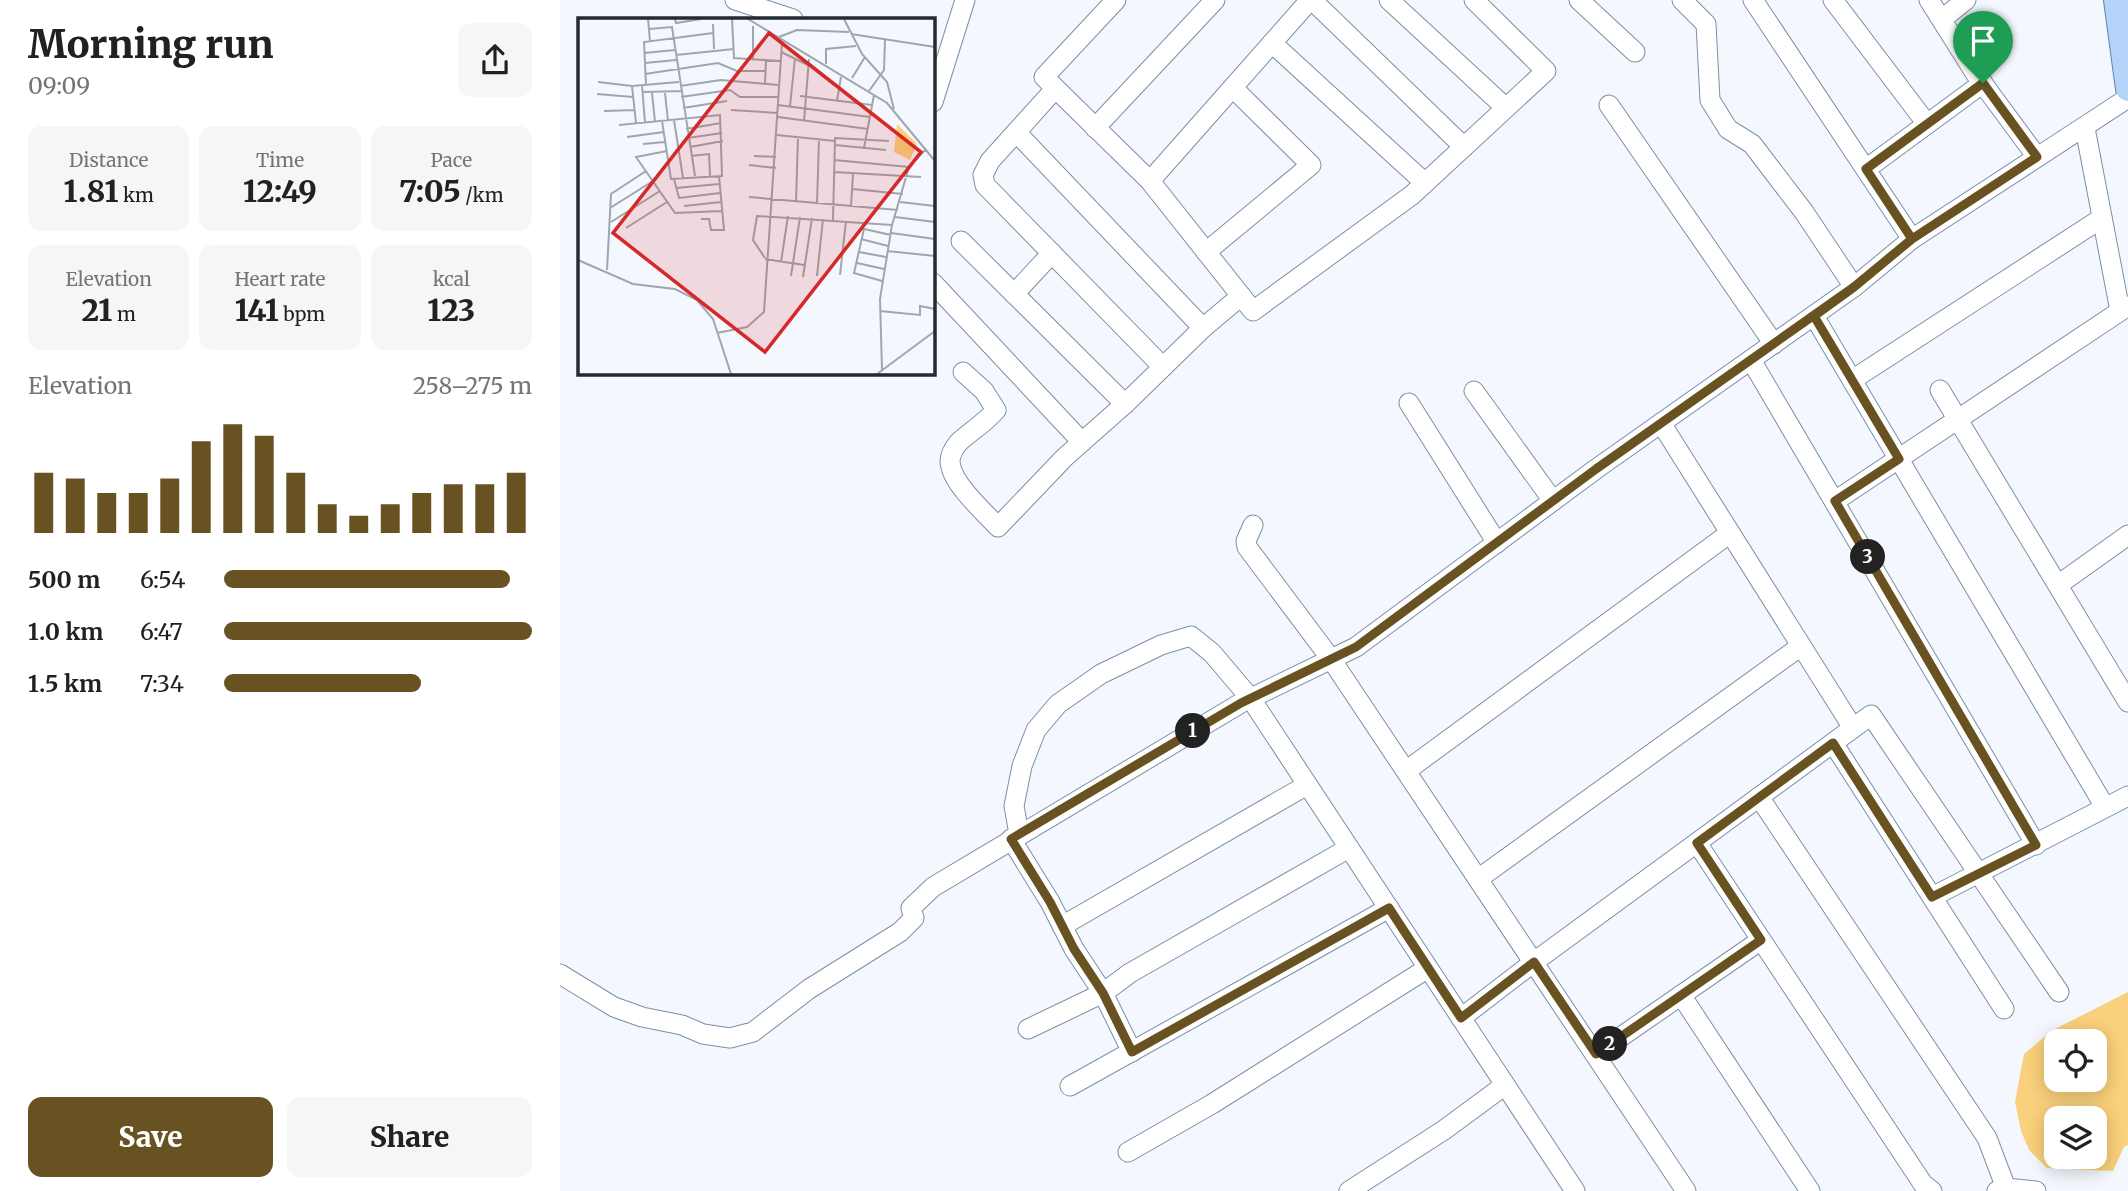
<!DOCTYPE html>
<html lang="en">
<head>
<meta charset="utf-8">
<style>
	body { margin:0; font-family:Merriweather,serif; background:#f6f6f6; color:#202124; height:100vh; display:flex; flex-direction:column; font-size:26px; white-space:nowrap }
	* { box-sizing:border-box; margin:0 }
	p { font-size:23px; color:#757577 }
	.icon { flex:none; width:38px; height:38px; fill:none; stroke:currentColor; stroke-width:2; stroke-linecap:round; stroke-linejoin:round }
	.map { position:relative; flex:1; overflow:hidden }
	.drawer { display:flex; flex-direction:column; background:#fff; width:560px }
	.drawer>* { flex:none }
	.tools { position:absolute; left:1484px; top:1029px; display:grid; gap:14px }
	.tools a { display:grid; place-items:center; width:63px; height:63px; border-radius:14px; background:#fff; box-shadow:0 4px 18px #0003; font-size:35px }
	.pin { position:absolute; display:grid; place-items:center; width:60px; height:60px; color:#fff; margin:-72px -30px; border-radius:50% 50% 50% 0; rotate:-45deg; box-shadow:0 0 7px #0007 }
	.pin .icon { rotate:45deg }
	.km { position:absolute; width:35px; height:35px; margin:-18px; border-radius:50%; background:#222; color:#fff; font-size:19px; line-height:35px; text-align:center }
	.round { display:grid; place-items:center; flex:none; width:74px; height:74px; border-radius:14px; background:#f6f6f6 }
	.headline { display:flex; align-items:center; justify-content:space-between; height:119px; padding:0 28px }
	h1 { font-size:38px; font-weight:800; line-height:52px }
	.metrics { display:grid; grid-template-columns:repeat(3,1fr); gap:10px; height:119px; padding:7px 28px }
	.metrics div { display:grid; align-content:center; border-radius:14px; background:#f6f6f6; text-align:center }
	.metrics b { font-size:30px; font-weight:800 }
	.metrics small { font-size:19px; font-weight:400 }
	.metrics p { font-size:19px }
	.chart { height:196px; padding:14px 28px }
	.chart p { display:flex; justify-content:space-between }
	.chart svg { width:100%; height:126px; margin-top:7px; stroke:#685222; stroke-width:6 }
	.button { display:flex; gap:14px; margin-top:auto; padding:14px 28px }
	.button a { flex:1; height:80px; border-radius:14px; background:#685222; color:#fff; font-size:28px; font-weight:800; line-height:80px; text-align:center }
	.button a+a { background:#f6f6f6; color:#202124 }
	ul { padding:0 28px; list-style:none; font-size:23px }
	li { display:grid; grid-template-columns:112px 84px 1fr; align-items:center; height:52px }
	li i { height:18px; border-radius:9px; background:#685222 }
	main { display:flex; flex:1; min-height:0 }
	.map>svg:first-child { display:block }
	.water { fill:#f9d07b; fill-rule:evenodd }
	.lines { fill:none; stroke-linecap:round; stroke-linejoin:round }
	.minor-casing { stroke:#7b8fa6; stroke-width:21 }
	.major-casing { stroke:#5f84b0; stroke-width:26 }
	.minor { stroke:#fff; stroke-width:19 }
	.major { stroke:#b3d3f8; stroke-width:24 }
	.route-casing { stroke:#fff; stroke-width:14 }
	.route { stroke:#685222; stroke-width:9 }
	.inset-road { fill:none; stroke:#a0a6ad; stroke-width:2 }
	.view { fill:#d62828; fill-opacity:0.15; stroke:#d62828; stroke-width:3.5 }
	.inset-edge { fill:none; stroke:#222a33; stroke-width:3.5 }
</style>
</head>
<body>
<main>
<section class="drawer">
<div class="headline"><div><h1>Morning run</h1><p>09:09</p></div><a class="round"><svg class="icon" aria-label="share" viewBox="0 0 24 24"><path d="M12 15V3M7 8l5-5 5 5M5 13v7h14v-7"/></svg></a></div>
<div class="metrics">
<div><p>Distance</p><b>1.81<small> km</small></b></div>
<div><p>Time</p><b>12:49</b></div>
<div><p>Pace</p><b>7:05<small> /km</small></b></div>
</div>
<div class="metrics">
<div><p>Elevation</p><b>21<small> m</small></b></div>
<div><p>Heart rate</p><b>141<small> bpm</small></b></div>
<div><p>kcal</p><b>123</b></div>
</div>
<div class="chart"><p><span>Elevation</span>258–275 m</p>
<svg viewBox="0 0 160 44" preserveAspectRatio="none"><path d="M5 44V23M15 44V25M25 44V30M35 44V30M45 44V25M55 44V12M65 44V6M75 44V10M85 44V23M95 44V34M105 44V38M115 44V34M125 44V30M135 44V27M145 44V27M155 44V23"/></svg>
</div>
<ul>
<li><b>500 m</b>6:54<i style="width:93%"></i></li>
<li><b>1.0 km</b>6:47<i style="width:100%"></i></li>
<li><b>1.5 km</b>7:34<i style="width:64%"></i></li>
</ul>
<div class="button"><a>Save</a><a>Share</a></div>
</section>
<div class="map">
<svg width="1568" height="1191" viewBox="0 0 1568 1191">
	<rect width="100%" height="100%" fill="#f4f8fe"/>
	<path class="water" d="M1568,992v153l-4,2 -11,24 -66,-3 -18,-18 -8,-19 -6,-29 9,-48 27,-23zM1496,1041h39v39h-39zM1496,1118h39v39h-39z"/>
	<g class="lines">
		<g class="minor-casing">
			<g id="minor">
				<polyline points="175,0 233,19"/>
				<polyline points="556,0 484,77 590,181 693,311 852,195 986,71 914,0"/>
				<polyline points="752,0 904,147"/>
				<polyline points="829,0 946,108"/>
				<polyline points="1019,0 1075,52"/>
				<polyline points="1122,0 1146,24 1150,100 1168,129 1192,144 1244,212 1294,287"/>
				<polyline points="1193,0 1352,239"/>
				<polyline points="1273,0 1367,124"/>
				<polyline points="1369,0 1415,73 1477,157"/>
				<polyline points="1382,19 1406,0"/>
				<polyline points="712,43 865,183"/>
				<polyline points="495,89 430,161 423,175 425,185 603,367"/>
				<polyline points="373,102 405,0"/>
				<polyline points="1049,105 1214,344"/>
				<polyline points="535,128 655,0"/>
				<polyline points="1525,128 1560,311"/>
				<polyline points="456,132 643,328"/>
				<polyline points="1306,169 1423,83"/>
				<polyline points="590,181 750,0"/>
				<polyline points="401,241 565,404"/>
				<polyline points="646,252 751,165 673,88"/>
				<polyline points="373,283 522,442"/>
				<polyline points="454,294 492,253"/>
				<polyline points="1254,316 1545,807"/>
				<polyline points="1191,360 1476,845"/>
				<path d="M403,372l21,19 12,19c-11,13 -25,21 -37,32 -6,7 -11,16 -8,25 4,19 34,46 47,60l67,-70 60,-53 78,-76 38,-32"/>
				<polyline points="1292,380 1542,218"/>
				<polyline points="1380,390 1568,702"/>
				<polyline points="914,391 993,501"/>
				<polyline points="849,403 937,543"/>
				<polyline points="1101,423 1293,728"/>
				<polyline points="1275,501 1568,306"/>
				<polyline points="693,525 686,541 687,547 771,659 1126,1191"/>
				<polyline points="1498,585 1568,535"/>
				<polyline points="1273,743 1444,1009"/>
				<polyline points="846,771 1170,533"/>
				<polyline points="1199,797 1427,1138 1446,1188"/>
				<polyline points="459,834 454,806 462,766 476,730 498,704 541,674 601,645 631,636 652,653 691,699 1015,1191"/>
				<polyline points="451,839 490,902 514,949 543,993 572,1052"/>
				<polyline points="1137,843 1363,1184 1372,1191"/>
				<polyline points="918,879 1241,646"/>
				<polyline points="1372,897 1568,796"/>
				<polyline points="502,926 747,785"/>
				<polyline points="0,974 54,1007 82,1017 122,1025 143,1034 170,1038 193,1032 249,989 340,932 354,918 351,908 373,887 681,703 796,647 1036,469 1294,287 1352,239 1568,98"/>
				<polyline points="1121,995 1250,1191"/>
				<polyline points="901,1018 974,962 1311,715 1499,992"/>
				<polyline points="468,1029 543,993 570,973 789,848"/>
				<polyline points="1036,1054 1201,940"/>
				<polyline points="510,1086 829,908"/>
				<polyline points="568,1152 652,1104 868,968"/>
				<polyline points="789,1191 884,1130 945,1085"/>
				<polyline points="1437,1191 1446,1188 1476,1191"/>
			</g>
		</g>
		<g class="major-casing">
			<polyline id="major" points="1556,0 1568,89"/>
		</g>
		<use href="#minor" class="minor"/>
		<use href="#major" class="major"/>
	</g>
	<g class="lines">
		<g class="route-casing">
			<polyline id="route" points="1423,83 1306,169 1352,239 1294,287 1036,469 796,647 681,703 451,839 490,902 514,949 543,993 572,1052 829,908 901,1018 974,962 1036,1054 1201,940 1137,843 1273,743 1372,897 1476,845 1275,501 1339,459 1254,316 1294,287 1352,239 1477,157 1423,83"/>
		</g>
		<use href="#route" class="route"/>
	</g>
	<g transform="translate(18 18)">
		<rect width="357" height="357" fill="#f4f8fe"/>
		<path d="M319,106l20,20 -7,16 -16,-8z" fill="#f9d07b"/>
		<path class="inset-road" d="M70,1l2,22M97,1l1,4 25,-4M154,1l2,39 46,3M170,1l139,84 48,58M266,1l18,35 25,28 7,27M135,6l1,25M175,8v33M71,11l23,-2 23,149M273,16l84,13M201,19l18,-7 52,2M203,34l27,13M66,35l31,-3M98,37l58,-6M67,45l31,-3M248,46v-15l30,-3M67,56l73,-11 19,8h28M274,60l13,-21M20,64l34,4 47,-4M187,66l1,-24M64,67l3,38M68,67l-2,-43 69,-9M54,68l4,37M102,68l41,-6 57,5M291,73l15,-21 1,-30M65,74l38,-1M74,75l3,29M87,75l3,28M19,76l36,3M222,78l72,9M103,79l49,-7 10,7h39M259,83l4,-24M200,87l92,12M212,88l5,-48M105,90l44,-7M153,92l47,3M26,93l31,-1M200,99l90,12M96,102l9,58M226,103l5,-62M41,107l101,-10 2,61 -51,3 -9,-58M108,111l35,-6M199,117l58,6M49,119l37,-5M110,120l34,-5M65,126l22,-2M257,127l51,5M112,129l33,-6M286,130l10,-53M89,133l-31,6 39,56 47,-2M113,138l18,-2 1,22M176,138l22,1M256,142l75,7M171,147l27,3M256,154l87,5M96,161l5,19 41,-5M98,170l43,-4M274,171l51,5M171,179l149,13M218,184l2,-65M322,184l35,4M239,186l2,-65M106,188l37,-4M273,188l2,-32M32,190l43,-27M317,199l40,5M123,201h8l2,11h13l-5,-54M255,202l2,-82 54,3M33,204l49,-31M48,210l41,-26M313,215l44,6M283,221l27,7M309,233l48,5M281,234l27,5M187,240l-12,-18 4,-24 135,9M187,241l39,6M0,242l55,24 42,5 22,11 16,19 18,55M203,244l7,-46M279,245l27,6M29,252l4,-76 35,-23M262,257l6,-54M213,258l9,-59M239,258l6,-57M225,259l9,-59M304,263l-28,-8 10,-44 27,6M302,293l40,4v-9l15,3M139,315l30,-6 17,-15 18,-269M304,352l-2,-71 12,-74 17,-58 17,-18M299,356l58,-43"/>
		<path class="view" d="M191,15l152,119 -156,200 -152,-119z"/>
		<rect width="357" height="357" class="inset-edge"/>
	</g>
</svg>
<div class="tools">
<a><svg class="icon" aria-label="locate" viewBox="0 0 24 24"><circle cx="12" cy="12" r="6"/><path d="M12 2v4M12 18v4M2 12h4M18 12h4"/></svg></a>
<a><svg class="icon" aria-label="layers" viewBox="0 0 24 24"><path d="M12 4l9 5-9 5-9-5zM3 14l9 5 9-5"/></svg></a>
</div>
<div class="pin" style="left:1423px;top:83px;background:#1e9e55"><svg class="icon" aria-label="arrive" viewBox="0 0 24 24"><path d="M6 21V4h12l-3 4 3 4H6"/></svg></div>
<b class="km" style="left:633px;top:731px">1</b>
<b class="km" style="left:1050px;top:1044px">2</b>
<b class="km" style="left:1308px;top:557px">3</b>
</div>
</main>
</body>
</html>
